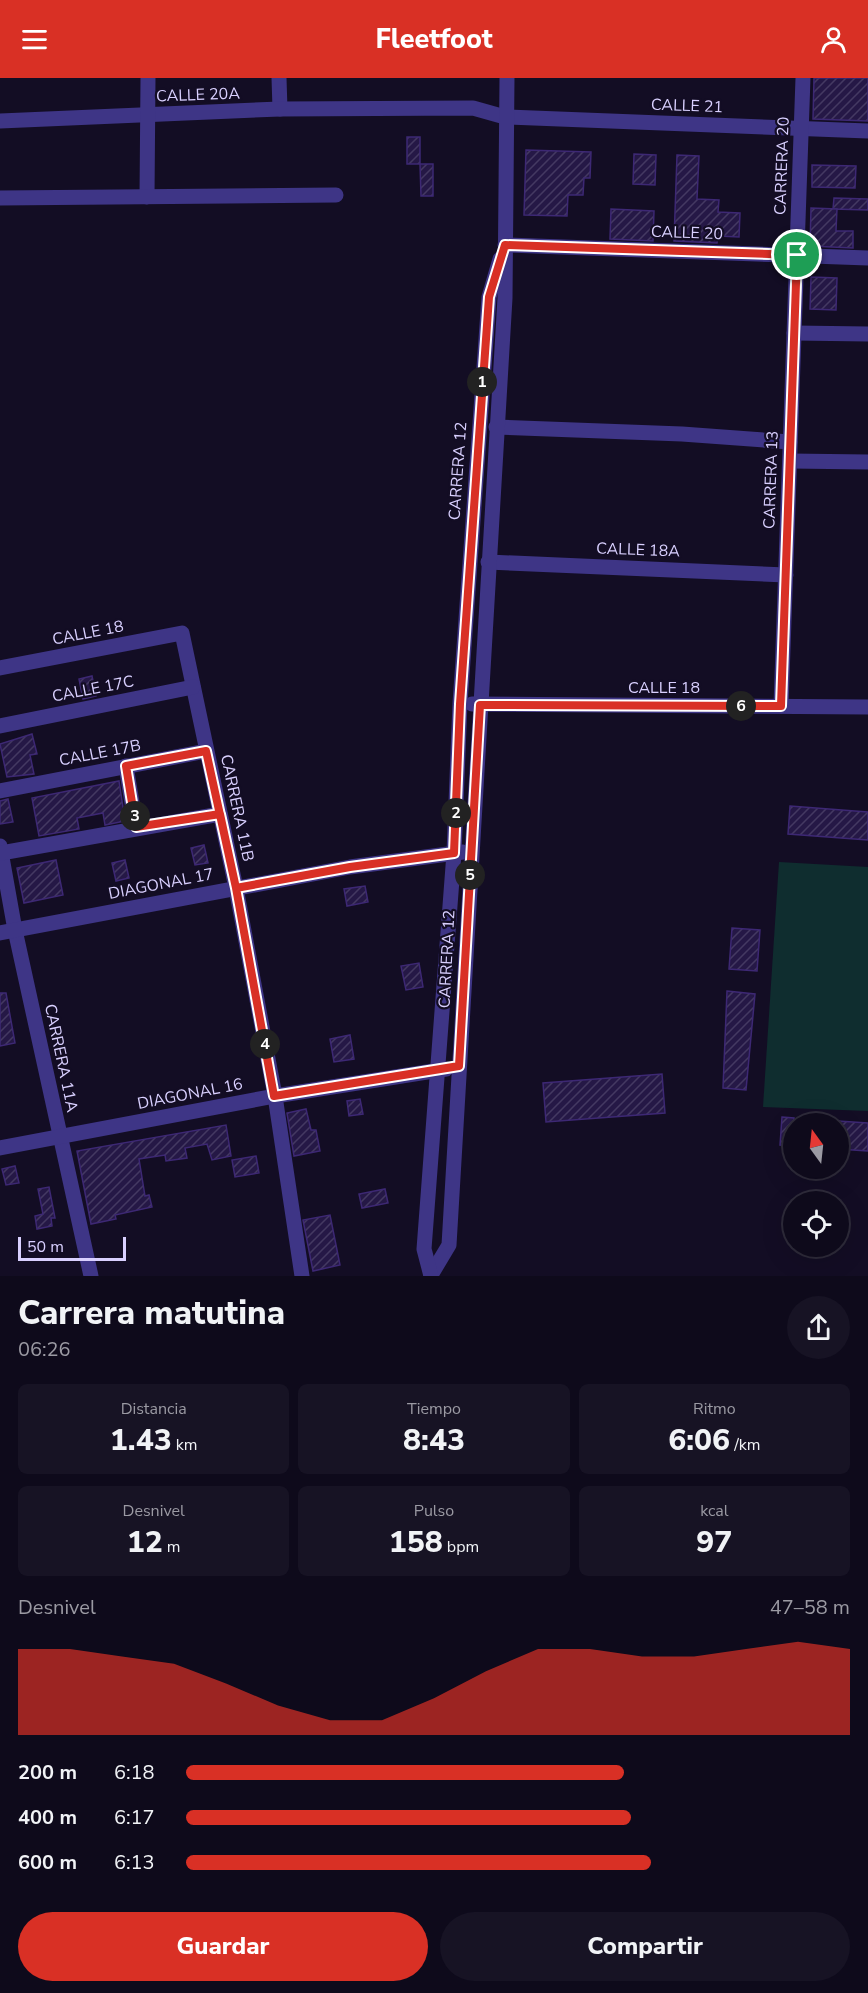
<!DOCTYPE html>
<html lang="es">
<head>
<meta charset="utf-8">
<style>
	body { margin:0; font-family:"Nunito Sans",sans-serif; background:#171324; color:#f1f3f6; height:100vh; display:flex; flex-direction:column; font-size:22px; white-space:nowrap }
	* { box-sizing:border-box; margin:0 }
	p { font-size:20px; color:#9b9aa3 }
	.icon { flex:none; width:33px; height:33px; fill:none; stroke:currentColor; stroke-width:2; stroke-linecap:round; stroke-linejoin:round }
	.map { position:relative; height:1198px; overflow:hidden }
	.panel { display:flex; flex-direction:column; background:#0e0a1b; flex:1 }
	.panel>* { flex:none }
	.needle { width:39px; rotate:345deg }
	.buttons { position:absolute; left:783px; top:1035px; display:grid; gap:12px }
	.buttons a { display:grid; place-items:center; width:66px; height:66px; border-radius:50%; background:#0e0a1b; box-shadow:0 6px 24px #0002,0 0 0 2px #2e2b3a; font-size:30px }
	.scale { position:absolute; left:18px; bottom:15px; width:108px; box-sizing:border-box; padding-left:6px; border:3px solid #d9d0ff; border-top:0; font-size:16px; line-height:21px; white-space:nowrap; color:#d9d0ff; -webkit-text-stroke:4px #130d24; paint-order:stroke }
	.pin { position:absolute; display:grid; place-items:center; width:51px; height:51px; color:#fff; margin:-26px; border:3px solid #fff; border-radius:50%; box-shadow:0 2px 6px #0007 }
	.km { position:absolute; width:30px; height:30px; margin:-15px; border-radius:50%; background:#222; color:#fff; font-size:16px; line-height:30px; text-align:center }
	.round { display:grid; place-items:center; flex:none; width:63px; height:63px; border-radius:32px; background:#171324 }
	.summary { display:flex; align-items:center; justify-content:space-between; height:102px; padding:0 18px }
	h1 { font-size:33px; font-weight:800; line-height:45px }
	.figures { display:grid; grid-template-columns:repeat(3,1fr); gap:9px; height:102px; padding:6px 18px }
	.figures div { display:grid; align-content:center; border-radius:9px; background:#171324; text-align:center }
	.figures b { font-size:30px; font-weight:800 }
	.figures small { font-size:16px; font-weight:400 }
	.figures p { font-size:16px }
	.chart { height:168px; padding:12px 18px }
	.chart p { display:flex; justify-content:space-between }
	.chart svg { width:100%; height:108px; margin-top:6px; fill:#d93025; opacity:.7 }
	.action { display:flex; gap:12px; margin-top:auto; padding:12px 18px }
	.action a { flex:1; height:69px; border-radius:36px; background:#d93025; color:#fff; font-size:24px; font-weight:800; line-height:69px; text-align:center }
	.action a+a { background:#171324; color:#f1f3f6 }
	ul { padding:0 18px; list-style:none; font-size:20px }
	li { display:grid; grid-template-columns:96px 72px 1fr; align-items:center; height:45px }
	li i { height:15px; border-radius:8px; background:#d93025 }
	header { display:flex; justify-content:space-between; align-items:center; height:78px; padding:0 18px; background:#d93025; color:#fff; font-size:27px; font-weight:800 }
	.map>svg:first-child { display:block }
	.grass { fill:#0f2d2f }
	.building { fill:url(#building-hatch); stroke:#3d2874; stroke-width:1.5 }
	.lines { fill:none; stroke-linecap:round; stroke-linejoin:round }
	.minor { stroke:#3e3586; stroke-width:15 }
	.route-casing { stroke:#fff; stroke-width:12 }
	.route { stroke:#d93025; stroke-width:8 }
	.labels { text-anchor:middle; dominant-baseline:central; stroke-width:4.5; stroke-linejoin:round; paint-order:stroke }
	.street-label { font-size:16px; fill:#d9d0ff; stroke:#130d24 }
</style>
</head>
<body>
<header><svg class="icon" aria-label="menu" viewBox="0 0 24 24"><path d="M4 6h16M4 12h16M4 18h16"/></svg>Fleetfoot<svg class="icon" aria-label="person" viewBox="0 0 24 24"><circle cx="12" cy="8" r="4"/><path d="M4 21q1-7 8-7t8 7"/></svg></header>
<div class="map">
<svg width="868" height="1198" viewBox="0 0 868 1198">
	<defs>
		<pattern id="building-hatch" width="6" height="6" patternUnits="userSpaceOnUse" patternTransform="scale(1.5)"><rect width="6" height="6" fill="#251846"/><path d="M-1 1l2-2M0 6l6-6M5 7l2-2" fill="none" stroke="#443962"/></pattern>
	</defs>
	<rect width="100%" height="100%" fill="#130d24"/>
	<polygon class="grass" points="779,784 868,789 868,1033 763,1029"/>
	<g class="building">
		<polygon points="814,0 868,0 868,43 813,41"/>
		<rect x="407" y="59" width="13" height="27"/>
		<polygon points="526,72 591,74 590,100 584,100 583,117 568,117 567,138 524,137"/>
		<polygon points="634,76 656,77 655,107 633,106"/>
		<polygon points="677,77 699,78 697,121 719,122 718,134 740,135 739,159 718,158 717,165 674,163"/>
		<polygon points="420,86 433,86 433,118 421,118"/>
		<polygon points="812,87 856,88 855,110 812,109"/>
		<polygon points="834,120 868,121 868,132 833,131"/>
		<polygon points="811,130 837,131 836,153 853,153 853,170 810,168"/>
		<polygon points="611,131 654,133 653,163 610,161"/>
		<polygon points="811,199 837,200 836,232 810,231"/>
		<polygon points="92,598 96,618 83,621 79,601"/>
		<polygon points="32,656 37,676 30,677 34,696 7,699 0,666"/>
		<polygon points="119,703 125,743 105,747 103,735 77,740 79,751 39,758 32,720"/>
		<polygon points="8,721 13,744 0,746 0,723"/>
		<polygon points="790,728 868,734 868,762 788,756"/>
		<polygon points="204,767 208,785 195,787 191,770"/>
		<polygon points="56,782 63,817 24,825 17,790"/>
		<polygon points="125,782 129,800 116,803 112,785"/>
		<polygon points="365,808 368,824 347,828 344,811"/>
		<polygon points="732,850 760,852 757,893 729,891"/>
		<polygon points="419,885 423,909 406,912 401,888"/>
		<polygon points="727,913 755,916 746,1012 723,1010"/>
		<polygon points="0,915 6,915 15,965 0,968"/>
		<polygon points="350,957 354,981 334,984 330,961"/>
		<polygon points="662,996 665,1035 546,1044 543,1005"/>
		<polygon points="360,1021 363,1036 349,1038 347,1023"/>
		<polygon points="306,1031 311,1052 316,1052 320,1073 294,1078 287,1035"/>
		<polygon points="782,1039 794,1040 794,1068 780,1067"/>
		<polygon points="838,1043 868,1045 868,1073 838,1071"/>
		<polygon points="226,1047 231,1078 212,1082 207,1066 185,1070 187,1080 166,1083 165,1077 139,1081 145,1118 149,1117 152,1129 115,1137 116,1141 91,1146 77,1073"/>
		<polygon points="256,1078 259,1095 235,1099 232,1082"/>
		<polygon points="15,1088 19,1105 6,1107 2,1091"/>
		<polygon points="49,1109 55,1140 51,1140 52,1148 37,1151 35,1138 43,1136 38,1111"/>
		<polygon points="385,1111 388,1125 362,1130 359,1116"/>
		<polygon points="330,1137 340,1187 313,1193 303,1142"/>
	</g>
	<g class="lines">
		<g class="minor">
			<polyline points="279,0 280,31"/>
			<polyline points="0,43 280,31 473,30 505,39 868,53"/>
			<polyline points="147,119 148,0"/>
			<polyline points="0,120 336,117"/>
			<polyline points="505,167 868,180"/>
			<polyline points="794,255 868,256"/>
			<polyline points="496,349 682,356 790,364"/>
			<polyline points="790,383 868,384"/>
			<polyline points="488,484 786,497"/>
			<polyline points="0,590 182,555 236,810 275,1018 302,1198"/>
			<polyline points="472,626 868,629"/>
			<polyline points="781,628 803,0"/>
			<polyline points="0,648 193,609"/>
			<polyline points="126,688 136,749"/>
			<polyline points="0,713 206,673"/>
			<polyline points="0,768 15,852 91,1198"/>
			<polyline points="1,775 220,736"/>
			<polyline points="0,855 350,789 463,774"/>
			<polyline points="0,1070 275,1018 446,991"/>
			<polyline points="431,1197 449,1167 505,220 507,0"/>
			<polyline points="431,1198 424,1171 454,775 460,625 489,219 500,181"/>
		</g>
	</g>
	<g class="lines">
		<g class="route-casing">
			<polyline id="route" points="797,177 505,167 489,219 460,626 454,775 350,789 236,810 220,736 136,749 126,688 206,673 236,810 274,1018 459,988 480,627 781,628 797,177"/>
		</g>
		<use href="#route" class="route"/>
	</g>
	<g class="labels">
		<g class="street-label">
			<text transform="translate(198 17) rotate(-2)">CALLE 20A</text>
			<text transform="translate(687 28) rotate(2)">CALLE 21</text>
			<text transform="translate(782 88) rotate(-88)">CARRERA 20</text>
			<text transform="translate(687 155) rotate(2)">CALLE 20</text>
			<text transform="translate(458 393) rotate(-86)">CARRERA 12</text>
			<text transform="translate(771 402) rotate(-88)">CARRERA 13</text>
			<text transform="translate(638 472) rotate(2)">CALLE 18A</text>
			<text transform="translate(88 555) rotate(-11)">CALLE 18</text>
			<text x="664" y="610">CALLE 18</text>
			<text transform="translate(93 611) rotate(-11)">CALLE 17C</text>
			<text transform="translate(100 675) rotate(-11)">CALLE 17B</text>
			<text transform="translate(237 730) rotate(78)">CARRERA 11B</text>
			<text transform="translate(161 806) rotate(-11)">DIAGONAL 17</text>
			<text transform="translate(447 881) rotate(-87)">CARRERA 12</text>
			<text transform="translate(61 980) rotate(78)">CARRERA 11A</text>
			<text transform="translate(190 1016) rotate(-11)">DIAGONAL 16</text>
		</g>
	</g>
</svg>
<div class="buttons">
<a><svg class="needle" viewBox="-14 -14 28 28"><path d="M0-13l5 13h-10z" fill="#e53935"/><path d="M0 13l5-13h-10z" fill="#9b9aa3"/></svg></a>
<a><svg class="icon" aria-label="locate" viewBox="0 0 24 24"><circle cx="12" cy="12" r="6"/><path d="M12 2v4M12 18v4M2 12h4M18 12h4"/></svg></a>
</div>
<div class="scale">50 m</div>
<div class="pin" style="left:797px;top:177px;background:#1e9e55"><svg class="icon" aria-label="arrive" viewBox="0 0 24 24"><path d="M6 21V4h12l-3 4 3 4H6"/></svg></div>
<b class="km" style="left:482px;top:304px">1</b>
<b class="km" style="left:456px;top:735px">2</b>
<b class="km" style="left:135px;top:738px">3</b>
<b class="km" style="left:265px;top:966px">4</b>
<b class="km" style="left:470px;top:797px">5</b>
<b class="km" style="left:741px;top:628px">6</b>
</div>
<section class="panel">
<div class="summary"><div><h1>Carrera matutina</h1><p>06:26</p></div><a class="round"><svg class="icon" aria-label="share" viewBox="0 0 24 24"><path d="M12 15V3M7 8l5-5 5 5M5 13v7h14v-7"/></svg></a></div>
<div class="figures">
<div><p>Distancia</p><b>1.43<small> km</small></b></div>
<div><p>Tiempo</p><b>8:43</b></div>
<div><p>Ritmo</p><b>6:06<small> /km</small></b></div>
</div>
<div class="figures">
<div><p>Desnivel</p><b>12<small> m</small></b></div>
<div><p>Pulso</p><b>158<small> bpm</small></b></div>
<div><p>kcal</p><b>97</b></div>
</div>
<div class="chart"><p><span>Desnivel</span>47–58 m</p>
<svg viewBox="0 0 160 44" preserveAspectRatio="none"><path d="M0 44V9L10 9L20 12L30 15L40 23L50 32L60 38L70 38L80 29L90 18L100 9L110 9L120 12L130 12L140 9L150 6L160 9V44z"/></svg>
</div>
<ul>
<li><b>200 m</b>6:18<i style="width:66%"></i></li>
<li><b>400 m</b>6:17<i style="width:67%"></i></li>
<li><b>600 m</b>6:13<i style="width:70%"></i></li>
</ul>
<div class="action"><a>Guardar</a><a>Compartir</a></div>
</section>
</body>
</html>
